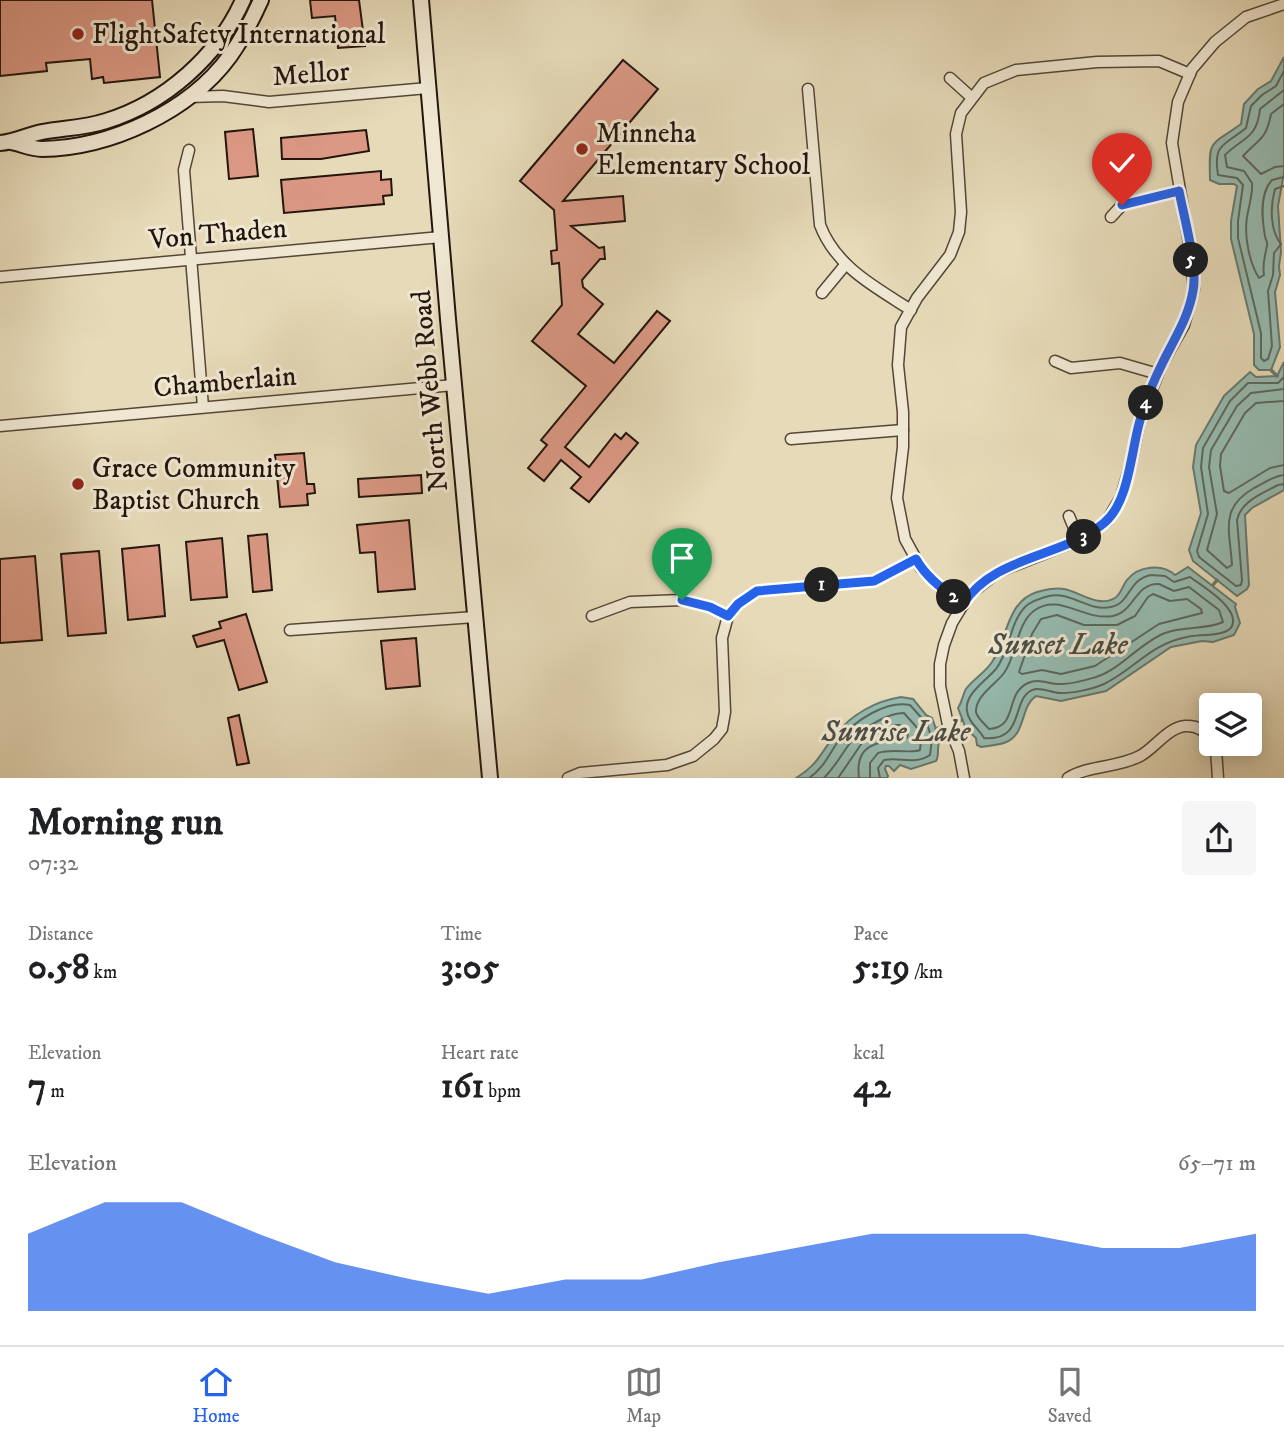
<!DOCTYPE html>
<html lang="en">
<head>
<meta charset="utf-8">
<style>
	body { margin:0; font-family:"IM FELL DW Pica",serif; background:#f6f6f6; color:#202124; height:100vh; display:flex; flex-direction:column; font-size:26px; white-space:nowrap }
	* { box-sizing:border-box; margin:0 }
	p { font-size:23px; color:#757577 }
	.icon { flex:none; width:38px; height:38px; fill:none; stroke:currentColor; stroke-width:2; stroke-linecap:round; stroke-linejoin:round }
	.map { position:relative; height:778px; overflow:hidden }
	.details { display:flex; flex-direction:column; background:#fff; flex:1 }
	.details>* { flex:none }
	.tools { position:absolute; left:1199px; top:693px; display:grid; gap:14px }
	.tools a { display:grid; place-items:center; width:63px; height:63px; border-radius:7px; background:#fff; box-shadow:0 4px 18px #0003; font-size:35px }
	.pin { position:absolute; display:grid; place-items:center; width:60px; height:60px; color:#fff; margin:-72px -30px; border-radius:50% 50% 50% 0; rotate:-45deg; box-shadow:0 0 7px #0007 }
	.pin .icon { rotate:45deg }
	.km { position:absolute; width:35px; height:35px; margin:-18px; border-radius:50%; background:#222; color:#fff; font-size:19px; line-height:35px; text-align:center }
	.round { display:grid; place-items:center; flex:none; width:74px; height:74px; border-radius:7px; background:#f6f6f6 }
	.overview { display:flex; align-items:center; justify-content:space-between; height:119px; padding:0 28px }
	h1 { font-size:38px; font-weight:700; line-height:52px }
	.figures { display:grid; grid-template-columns:repeat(3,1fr); gap:10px; height:119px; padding:7px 28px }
	.figures div { display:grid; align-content:center }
	.figures b { font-size:35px; font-weight:700 }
	.figures small { font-size:19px; font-weight:400 }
	.figures p { font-size:19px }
	.chart { height:196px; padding:14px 28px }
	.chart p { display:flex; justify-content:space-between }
	.chart svg { width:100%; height:126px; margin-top:7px; fill:#2563eb; opacity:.7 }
	.dock { display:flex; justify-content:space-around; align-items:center; height:98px; border-top:2px solid #e0e0e0; background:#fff; font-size:19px; color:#757577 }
	.dock a { display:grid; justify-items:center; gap:4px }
	.dock .active { color:#2563eb }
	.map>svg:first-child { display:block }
	.water { fill:#96bbb0; stroke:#68796f; stroke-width:2 }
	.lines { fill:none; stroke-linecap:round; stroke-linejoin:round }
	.shore { stroke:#5c685e; stroke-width:2 }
	.stream { stroke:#68796f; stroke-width:3.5 }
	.building { fill:#db9884; stroke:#23150d; stroke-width:2 }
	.street-casing { stroke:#544638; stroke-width:13 }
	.secondary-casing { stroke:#23150d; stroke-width:18 }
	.street { stroke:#efe7d1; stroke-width:10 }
	.secondary { stroke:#efe7d1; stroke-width:14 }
	.route-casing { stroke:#fff; stroke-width:14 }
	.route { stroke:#2563eb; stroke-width:9 }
	.poi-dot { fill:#8f2418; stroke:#efe7d1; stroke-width:2.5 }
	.labels { text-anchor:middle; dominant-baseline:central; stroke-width:6; stroke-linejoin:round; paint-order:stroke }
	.poi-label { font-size:28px; fill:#23150d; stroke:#efe7d1; text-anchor:start }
	.street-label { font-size:28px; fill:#23150d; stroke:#efe7d1 }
	.water-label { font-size:30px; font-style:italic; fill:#4b4f46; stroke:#efe7d1 }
</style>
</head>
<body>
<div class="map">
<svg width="1284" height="778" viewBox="0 0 1284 778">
	<rect width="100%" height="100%" fill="#e6dab8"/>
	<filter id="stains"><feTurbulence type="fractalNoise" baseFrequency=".00286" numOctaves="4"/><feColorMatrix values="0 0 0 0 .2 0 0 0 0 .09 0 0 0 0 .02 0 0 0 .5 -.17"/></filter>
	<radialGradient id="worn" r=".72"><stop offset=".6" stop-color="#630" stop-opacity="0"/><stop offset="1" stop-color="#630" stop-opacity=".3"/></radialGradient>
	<g class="water">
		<path d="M1284,57v116l-6,33 3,46 -2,14 1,9 -5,17 5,55 -9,23h-12l-5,-5v-31l-23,-95v-18l6,-35 -3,-2h-15l-9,-4c-1,-42 -1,-33 31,-56l3,-20 14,-15 13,-8z"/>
		<polygon points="1284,362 1284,490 1252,508 1245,515 1249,585 1247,589 1237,596 1193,561 1189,550 1201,513 1193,467 1196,445 1224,396 1250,372 1256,377 1277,376"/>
		<path d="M1188,567l48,37 -1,3 5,16 -6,12 -21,7 -11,-1 -31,6 -65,44 -45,10 -25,-5c-17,12 -9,39 -32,47 -7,2 -15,3 -23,4l-4,-2 -1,-7 -10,-9 -8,-21c4,-6 5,-14 8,-19 7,-10 20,-17 26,-27 16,-24 14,-60 45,-70 9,-2 17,-5 27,-3 16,3 34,19 51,9 7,-5 7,-12 12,-18 11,-14 35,-17 48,-5z"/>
		<path d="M901,697l12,2 13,16 6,3 8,22c-4,8 0,14 -4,21l-25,8 -11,-4 -6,6 -5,-5h-3l-1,3 3,7 -1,2h-91c23,-14 24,-25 40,-44 16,-20 40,-33 65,-37z"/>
	</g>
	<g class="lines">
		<g class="shore">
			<path d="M1284,71l-8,15 -14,9 -11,11 -5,22c-22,18 -33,15 -28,47l19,3 6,7 -5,36v17l23,95v25l3,3 4,-2 4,-13 -4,-55 5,-16 1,-22 7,-9c-11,-13 -11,-38 -6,-55l9,-3"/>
			<path d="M1284,90l-24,19c-3,30 -17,28 -35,46l2,12 17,4 8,12c1,11 -3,22 -5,34 -3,19 2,45 12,61l5,-3c-2,-11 1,-19 3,-29 1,-5 -1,-4 -2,-10 -3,-17 -6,-42 7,-56l12,-3"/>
			<path d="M1284,104l-13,10c-5,27 -13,25 -28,42l18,18 14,-7 9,-1"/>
			<path d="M1284,377l-6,6h-30l-18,18 -27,47 -2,19 7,47 -11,37 2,6 37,29 5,-1 1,-5 -5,-60c4,-19 26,-27 41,-35l6,-1"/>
			<path d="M1284,389l-33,4 -14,13 -26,44 -2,17 8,47 -10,36 20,18 5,-3c-2,-34 -13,-57 22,-77 10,-5 19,-12 30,-13"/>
			<polyline points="1284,401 1256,403 1245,413 1221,454 1220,466 1224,491 1229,493 1270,468 1284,465"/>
			<path d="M1151,575l14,1 9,6 16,-5c12,9 50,31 42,49 -5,11 -35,8 -45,11 -37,7 -52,32 -83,47 -11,5 -30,9 -42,9 -8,1 -17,-5 -26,-4 -27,5 -8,53 -52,49 -5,-9 -16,-16 -17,-27 -3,-17 19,-30 29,-42 14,-18 13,-45 29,-62 6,-6 16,-9 24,-11 22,-5 39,16 62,11 20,-4 16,-27 40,-32z"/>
			<path d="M1159,584l15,7 15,-4 30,23 4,12c-17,8 -40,4 -58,11 -24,9 -45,37 -69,44 -10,3 -26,8 -37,7 -11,0 -20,-6 -31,-1 -24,11 -9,44 -39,46 -4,-5 -12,-11 -13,-17 -1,-16 20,-28 28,-39 13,-17 12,-50 31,-63 25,-17 48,11 78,6 22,-5 22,-33 46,-32z"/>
			<polygon points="1153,594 1170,601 1187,599 1201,609 1202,613 1159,624 1095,666 1061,674 1042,670 1022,674 1019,672 1032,634 1041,619 1057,615 1084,625 1117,625 1135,616 1148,597"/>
			<path d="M809,778c15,-10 20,-24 30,-38 15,-19 47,-40 71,-35l17,19 5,15 -2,16c-15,10 -30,2 -46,5l-6,8 2,10"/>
			<path d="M824,778c23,-24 20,-39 54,-57 9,-5 16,-8 26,-8 13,16 19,15 16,37 -9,4 -27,-2 -42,3l-8,10v15"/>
			<path d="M838,778l24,-35 31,-18h7l8,9 -1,4c-25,5 -53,2 -48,40"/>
		</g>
		<g class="stream">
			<polyline points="1271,370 1277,376"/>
			<polyline points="1213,585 1217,580"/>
			<polyline points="936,729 962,720"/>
		</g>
	</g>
	<g class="building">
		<polygon points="0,0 152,0 160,77 104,83 103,77 92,79 90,59 46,63 47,71 0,76"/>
		<polygon points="310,0 359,0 365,46 338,48 335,16 312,18"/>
		<polygon points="623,60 658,89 563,201 623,196 625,221 571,226 599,248 604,247 605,259 600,259 582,280 583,287 603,304 578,334 614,363 657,311 670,321 565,447 589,467 615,434 621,439 626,433 638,443 589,502 571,488 581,477 561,460 544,481 528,468 547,445 541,440 586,386 532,341 562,305 559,263 552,264 551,251 557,250 554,210 520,181"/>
		<polygon points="253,129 258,176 229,179 225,132"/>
		<polygon points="366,130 369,151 321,159 282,159 281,138"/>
		<polygon points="381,171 381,180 391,179 392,195 383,196 384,204 284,213 281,180"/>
		<polygon points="304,453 307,484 314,484 315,493 307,494 308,505 280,507 275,455"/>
		<polygon points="421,475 422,493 359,497 358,479"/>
		<polygon points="409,520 415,589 378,592 375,552 360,553 357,525"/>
		<polygon points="267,534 272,590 253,592 248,536"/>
		<polygon points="222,538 227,597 191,600 186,542"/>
		<polygon points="159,545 165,616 128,620 122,549"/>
		<polygon points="99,551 106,633 68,636 61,554"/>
		<polygon points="35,556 42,640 0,643 0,559"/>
		<polygon points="246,614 267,682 239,690 224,640 197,647 193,636 221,628 219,622"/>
		<polygon points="416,638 420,686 386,689 381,641"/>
		<polygon points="239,715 249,763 237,765 228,718"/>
	</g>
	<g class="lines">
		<g class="street-casing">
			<g id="street">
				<polyline points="950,78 971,97"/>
				<path d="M808,89l12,136c16,42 55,62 91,85"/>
				<polyline points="189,97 223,96 269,102 428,88"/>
				<polyline points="189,150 184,170 203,407"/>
				<polyline points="1111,217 1122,205 1179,191"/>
				<polyline points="0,277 441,237"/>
				<polyline points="822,293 846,264"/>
				<polyline points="1055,361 1071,368 1120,363 1158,374"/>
				<polyline points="0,426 454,385"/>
				<polyline points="791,439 903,430"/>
				<polyline points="1069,516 1079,540"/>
				<polyline points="963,605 942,589 921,568 905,539 897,498 903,447 903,412 898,365 901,327 917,298 950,255 959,232 961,212 956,134 961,113 984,83 1016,70 1097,62 1159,61 1190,74"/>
				<polyline points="592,616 630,602 682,600 710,607 728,616"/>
				<polyline points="290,630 475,617"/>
				<polyline points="1213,744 1216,750 1218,778"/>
				<polyline points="568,778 580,773 667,765 693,756 714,739 722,729 725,712 722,638 728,616 738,604 757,591 874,581 916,559"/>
				<polyline points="964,778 959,751 948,725 940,686 940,664 944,645 952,623 969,595 998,572 1079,540 1107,521 1121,497 1131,463 1141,416 1162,364 1184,325 1194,289 1190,249 1172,143 1178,102 1192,69 1215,42 1246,17 1284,4"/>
				<path d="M1068,778c21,-13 50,-10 72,-22 15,-8 27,-28 45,-30 12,-1 20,4 26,14"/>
			</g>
		</g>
		<g class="secondary-casing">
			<g id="secondary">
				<polyline points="421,0 448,319 490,778"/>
				<path d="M11,142c10,2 21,7 31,7 68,-1 147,-37 188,-93 12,-17 22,-36 31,-56"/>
				<path d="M0,143c15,-1 27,-8 42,-11 21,-4 43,-4 64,-11 59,-18 112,-65 137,-121"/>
			</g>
		</g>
		<use href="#street" class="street"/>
		<use href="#secondary" class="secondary"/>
	</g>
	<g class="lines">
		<g class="route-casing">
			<path id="route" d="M682,600l28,7 18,9 10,-12 19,-13 117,-10 42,-22c11,20 30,32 47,45 32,-49 99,-46 141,-81 27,-22 27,-79 38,-109 5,-17 12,-34 20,-50 12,-25 26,-45 31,-73 5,-24 -9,-74 -14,-100l-57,14"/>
		</g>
		<use href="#route" class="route"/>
	</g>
	<g class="poi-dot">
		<circle cx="78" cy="34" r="7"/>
		<circle cx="582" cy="149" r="7"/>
		<circle cx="78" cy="484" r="7"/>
	</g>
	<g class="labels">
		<g class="poi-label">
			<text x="92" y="34">FlightSafety International</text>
			<text x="596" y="133">Minneha<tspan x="596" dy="32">Elementary School</tspan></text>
			<text x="92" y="468">Grace Community<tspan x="92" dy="32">Baptist Church</tspan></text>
		</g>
		<g class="street-label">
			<text transform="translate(311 74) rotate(-4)">Mellor</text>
			<text transform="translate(218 234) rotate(-5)">Von Thaden</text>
			<text transform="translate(225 382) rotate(-5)">Chamberlain</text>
			<text transform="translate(430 391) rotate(-95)">North Webb Road</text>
		</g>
		<g class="water-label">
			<text x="1058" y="645">Sunset Lake</text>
			<text x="896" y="732">Sunrise Lake</text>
		</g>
	</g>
	<rect width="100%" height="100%" filter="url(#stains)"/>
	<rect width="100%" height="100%" fill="url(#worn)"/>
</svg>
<div class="tools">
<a><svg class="icon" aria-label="layers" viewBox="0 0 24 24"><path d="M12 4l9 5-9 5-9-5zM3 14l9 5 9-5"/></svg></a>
</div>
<div class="pin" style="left:682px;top:600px;background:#1e9e55"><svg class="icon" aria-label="arrive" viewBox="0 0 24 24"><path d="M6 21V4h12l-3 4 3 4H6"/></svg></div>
<div class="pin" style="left:1122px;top:205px;background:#d93025"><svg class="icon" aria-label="check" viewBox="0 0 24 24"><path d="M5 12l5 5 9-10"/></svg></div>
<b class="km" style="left:822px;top:585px">1</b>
<b class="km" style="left:954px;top:597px">2</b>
<b class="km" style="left:1084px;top:537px">3</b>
<b class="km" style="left:1146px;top:403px">4</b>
<b class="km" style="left:1191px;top:260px">5</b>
</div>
<section class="details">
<div class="overview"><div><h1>Morning run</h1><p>07:32</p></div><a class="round"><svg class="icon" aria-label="share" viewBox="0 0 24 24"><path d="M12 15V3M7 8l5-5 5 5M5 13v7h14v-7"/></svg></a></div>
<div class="figures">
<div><p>Distance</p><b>0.58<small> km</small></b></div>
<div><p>Time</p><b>3:05</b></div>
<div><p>Pace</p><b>5:19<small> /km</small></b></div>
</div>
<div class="figures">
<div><p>Elevation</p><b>7<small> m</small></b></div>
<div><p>Heart rate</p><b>161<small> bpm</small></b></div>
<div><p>kcal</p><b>42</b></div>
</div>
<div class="chart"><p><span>Elevation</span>65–71 m</p>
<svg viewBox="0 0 160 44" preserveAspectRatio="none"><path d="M0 44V17L10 6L20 6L30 17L40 27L50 33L60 38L70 33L80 33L90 27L100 22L110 17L120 17L130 17L140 22L150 22L160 17V44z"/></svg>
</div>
</section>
<nav class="dock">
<a class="active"><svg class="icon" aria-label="home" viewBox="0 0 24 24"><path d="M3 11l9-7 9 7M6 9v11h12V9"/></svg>Home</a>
<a><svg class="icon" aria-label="map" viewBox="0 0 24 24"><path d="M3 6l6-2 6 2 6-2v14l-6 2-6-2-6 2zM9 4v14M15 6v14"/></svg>Map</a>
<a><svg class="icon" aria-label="saved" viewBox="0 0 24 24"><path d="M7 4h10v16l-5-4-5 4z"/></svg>Saved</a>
</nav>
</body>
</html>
